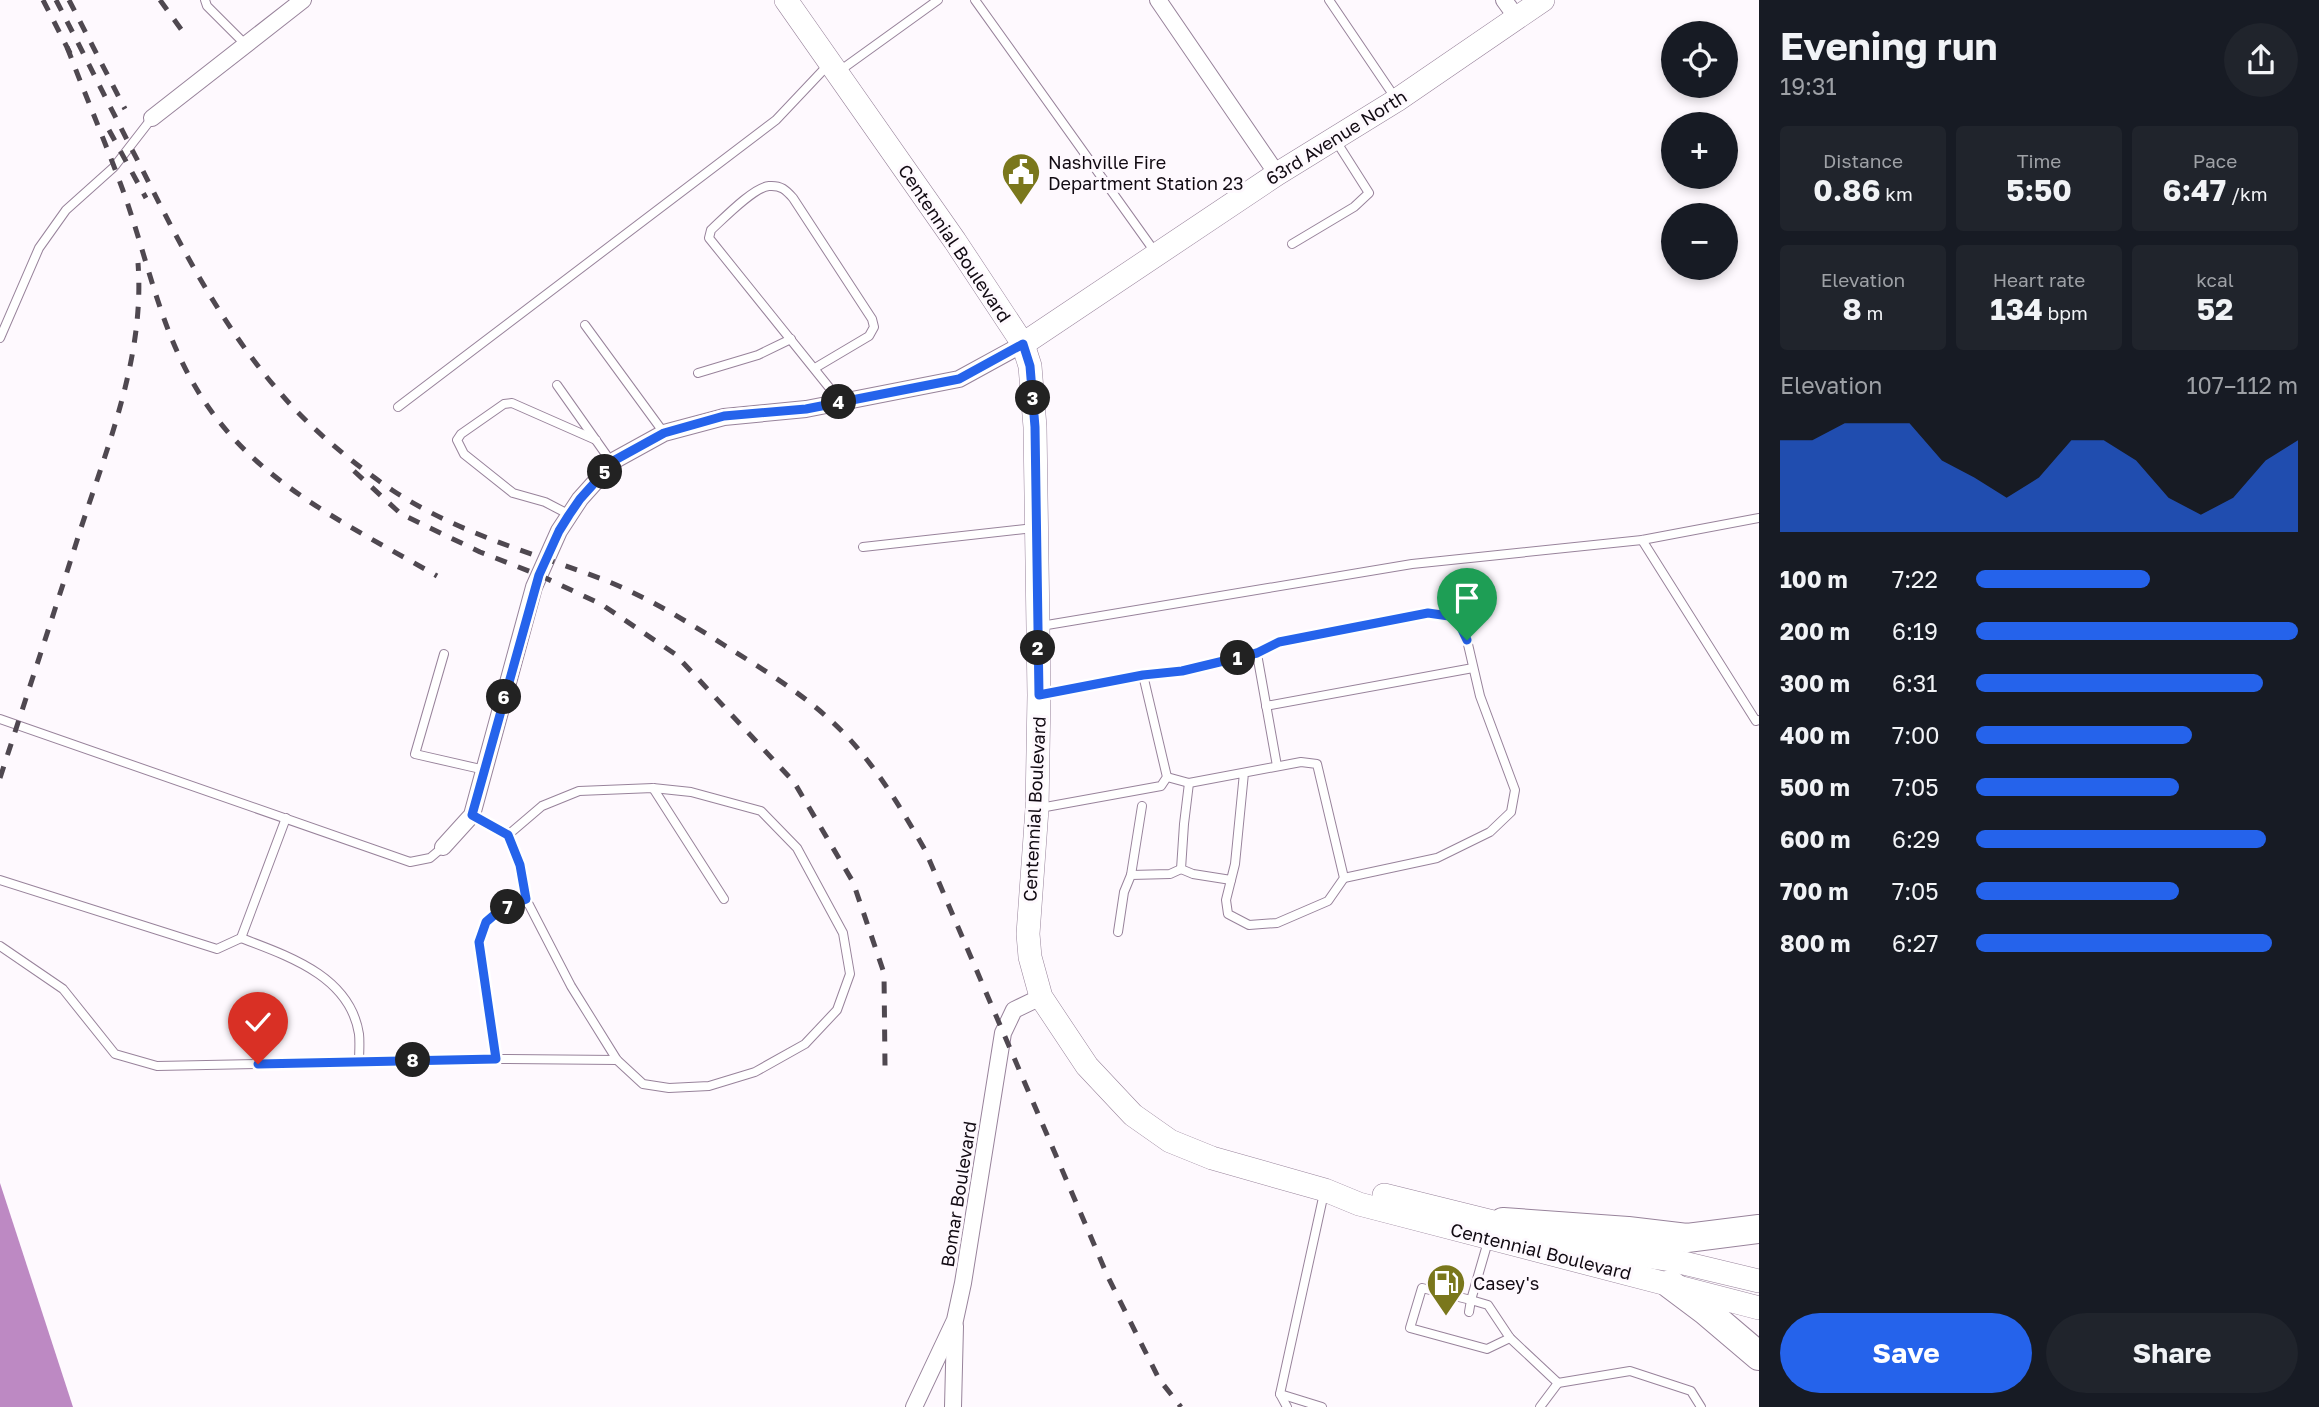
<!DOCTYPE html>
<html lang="en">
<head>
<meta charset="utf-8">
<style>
	body { margin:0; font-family:"Golos Text",sans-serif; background:#20242c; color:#f1f3f6; height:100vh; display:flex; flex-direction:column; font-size:26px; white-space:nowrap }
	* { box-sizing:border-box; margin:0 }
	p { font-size:23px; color:#9ea1a6 }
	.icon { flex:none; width:38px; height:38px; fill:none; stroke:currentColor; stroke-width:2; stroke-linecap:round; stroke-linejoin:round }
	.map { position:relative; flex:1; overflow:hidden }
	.sheet { display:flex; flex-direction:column; background:#171b24; width:560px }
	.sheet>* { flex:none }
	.fabs { position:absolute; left:1661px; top:21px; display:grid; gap:14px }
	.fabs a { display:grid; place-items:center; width:77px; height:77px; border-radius:50%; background:#171b24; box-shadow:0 4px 10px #0003; font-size:35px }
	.pin { position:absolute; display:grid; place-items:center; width:60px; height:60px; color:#fff; margin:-72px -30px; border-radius:50% 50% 50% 0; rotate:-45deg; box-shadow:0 0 7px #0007 }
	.pin .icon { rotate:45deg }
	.km { position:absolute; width:35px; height:35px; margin:-18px; border-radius:50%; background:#222; color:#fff; font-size:19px; line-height:35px; text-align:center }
	.round { display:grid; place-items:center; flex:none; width:74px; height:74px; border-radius:37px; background:#20242c }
	.overview { display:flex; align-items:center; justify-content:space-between; height:119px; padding:0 21px }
	h1 { font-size:38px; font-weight:700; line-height:52px }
	.stats { display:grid; grid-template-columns:repeat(3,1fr); gap:10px; height:119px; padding:7px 21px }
	.stats div { display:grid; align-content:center; border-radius:7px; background:#20242c; text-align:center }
	.stats b { font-size:30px; font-weight:700 }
	.stats small { font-size:19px; font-weight:400 }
	.stats p { font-size:19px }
	.chart { height:196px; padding:14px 21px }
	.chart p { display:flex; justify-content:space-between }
	.chart svg { width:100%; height:126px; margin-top:7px; fill:#2563eb; opacity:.7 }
	.primary-button { display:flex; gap:14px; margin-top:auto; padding:14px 21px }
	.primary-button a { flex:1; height:80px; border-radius:42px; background:#2563eb; color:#fff; font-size:28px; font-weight:700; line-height:80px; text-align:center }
	.primary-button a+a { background:#20242c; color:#f1f3f6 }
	ul { padding:0 21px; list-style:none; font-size:23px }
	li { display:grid; grid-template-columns:112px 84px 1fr; align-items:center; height:52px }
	li i { height:18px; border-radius:9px; background:#2563eb }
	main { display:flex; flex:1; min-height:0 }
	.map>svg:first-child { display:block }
	.water { fill:#bd89c3 }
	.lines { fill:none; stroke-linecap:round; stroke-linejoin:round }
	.lane-casing { stroke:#98839b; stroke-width:10 }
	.street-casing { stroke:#98839b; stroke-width:18 }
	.secondary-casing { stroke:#98839b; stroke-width:24 }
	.highway-casing { stroke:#98839b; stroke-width:30 }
	.lane { stroke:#fff; stroke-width:8 }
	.street { stroke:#fff; stroke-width:16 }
	.secondary { stroke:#fff; stroke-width:23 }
	.highway { stroke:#fff; stroke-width:28 }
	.rail { stroke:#4f4850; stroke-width:5; stroke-dasharray:12 12; stroke-linecap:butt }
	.route-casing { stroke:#fff; stroke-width:14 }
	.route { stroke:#2563eb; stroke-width:9 }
	.labels { text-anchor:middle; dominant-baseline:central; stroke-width:6; stroke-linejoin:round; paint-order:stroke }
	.street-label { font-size:18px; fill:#110a12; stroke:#fef9fe }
	.poi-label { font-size:18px; fill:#110a12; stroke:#fef9fe; text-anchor:start }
</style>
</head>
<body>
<main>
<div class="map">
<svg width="1759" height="1407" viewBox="0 0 1759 1407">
	<rect width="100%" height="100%" fill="#fef9fe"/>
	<polygon class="water" points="0,1183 73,1407 0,1407"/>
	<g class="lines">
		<g class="lane-casing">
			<g id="lane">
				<polyline points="205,0 207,6 246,45"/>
				<polyline points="975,0 1155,252"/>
				<polyline points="1329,0 1396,99"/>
				<polyline points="838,72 938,0"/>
				<polyline points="1292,244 1354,207 1369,193 1336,141"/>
				<polyline points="585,325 664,433"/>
				<polyline points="0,338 39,248 66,210 114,167 152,118"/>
				<path d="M815,368l54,-32 5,-9 -2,-8 -79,-121c-7,-8 -12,-13 -24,-12 -15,1 -45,32 -58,44l-2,8 131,163"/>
				<polyline points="698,373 758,355 791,339"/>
				<polyline points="557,385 612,463"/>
				<polyline points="398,407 776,120 828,65"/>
				<polyline points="570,515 545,502 513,493 464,454 457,440 461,434 504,404 512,403 596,440"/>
				<polyline points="1642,540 1756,721 1759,720"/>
				<polyline points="863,547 1034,528"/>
				<polyline points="1041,626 1412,564 1642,540 1759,518"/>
				<polyline points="444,654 415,754 485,770"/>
				<polyline points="1257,654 1277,766"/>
				<path d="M1143,675c46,-5 95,-11 136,-33l149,-29 28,4 11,23 13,56 35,94 -4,22 -21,20 -53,26 -93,20"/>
				<polyline points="1266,706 1473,668"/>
				<polyline points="0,719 410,862 430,858 443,847"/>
				<polyline points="1167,777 1189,783 1301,762 1317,764 1344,878 1328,901 1277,923 1249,925 1228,914 1226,900 1235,864 1244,773"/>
				<polyline points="1189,783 1184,824 1181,869 1193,874 1231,880"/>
				<polyline points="653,788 724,899"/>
				<polyline points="1040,808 1161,786 1167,777 1143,675 1041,694"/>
				<polyline points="472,815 508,835 520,865 526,899 571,986 617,1060 643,1084 669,1088 709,1086 755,1072 805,1044 837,1010 850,974 843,933 797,848 761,811 691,792 653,788 579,791 542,806 508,835"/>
				<polyline points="1131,875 1142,806"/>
				<polyline points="0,880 217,949 241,938 286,818"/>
				<polyline points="1118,932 1124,892 1131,875 1170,874 1181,869"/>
				<path d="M241,938c47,18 109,38 118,96 1,9 0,19 0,28"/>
				<polyline points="0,946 63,989 115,1054 157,1066 497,1059 617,1060"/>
				<polyline points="497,1059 479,942 486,922 500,910 526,899"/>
				<polyline points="1489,1238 1471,1300 1488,1305 1510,1338 1558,1383 1540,1407"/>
				<polyline points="1445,1306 1449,1295"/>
				<polyline points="1469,1312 1471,1300 1422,1288 1410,1328 1487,1349 1510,1338"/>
				<polyline points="1558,1383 1630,1371 1691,1391 1701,1407"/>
				<polyline points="1280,1394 1322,1407"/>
				<polyline points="1287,1407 1280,1394 1324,1193"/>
			</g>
		</g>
		<g class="street-casing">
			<g id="street">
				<polyline points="1158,0 1277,174"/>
				<polyline points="1504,0 1517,18"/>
				<polyline points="152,118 303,0"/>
				<polyline points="443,847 472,815 534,587 559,531 580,499 615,460 664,433 724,417 806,409 959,379 1023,344"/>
				<polyline points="914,1407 955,1320 963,1283 1003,1033 1014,1010 1041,997"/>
				<polyline points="953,1407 955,1326"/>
			</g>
		</g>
		<g class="secondary-casing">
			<g id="secondary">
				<polyline points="786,0 955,241 1023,344 1030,366 1035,427 1039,695 1037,809 1028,934 1030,957 1041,997 1087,1066 1133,1115 1170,1141 1212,1158 1325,1190 1359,1204 1759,1308"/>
				<polyline points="1023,344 1277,174 1397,100 1543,0"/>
				<polyline points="1384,1195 1493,1222 1503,1222 1600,1249 1671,1260 1759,1281"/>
			</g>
		</g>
		<g class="highway-casing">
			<g id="highway">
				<polyline points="1503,1222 1628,1231 1687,1238 1759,1229"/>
				<polyline points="1670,1284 1706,1311 1759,1356"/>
			</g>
		</g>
		<use href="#lane" class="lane"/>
		<use href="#street" class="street"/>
		<use href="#secondary" class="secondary"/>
		<use href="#highway" class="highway"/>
		<g class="rail">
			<polyline points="43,0 71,55"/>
			<path d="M56,0c29,56 57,113 86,169 40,80 81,159 140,226 30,35 72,69 110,95 65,43 138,62 210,89 43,17 83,41 122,66 48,30 98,60 135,105 26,31 46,65 66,100l183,427 51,102 22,28"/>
			<polyline points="69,0 125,109"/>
			<polyline points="160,0 186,36"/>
			<path d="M67,47c19,50 40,99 58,149 31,90 42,171 110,244 55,59 133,96 202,136"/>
			<polyline points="109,130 146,198"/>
			<polyline points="354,471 401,514 480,552 539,575 601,604 675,654 794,782 853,882 884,973 885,1066"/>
			<path d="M0,778c27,-83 54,-165 80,-247 28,-86 65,-176 58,-268"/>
		</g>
	</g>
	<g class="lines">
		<g class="route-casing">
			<polyline id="route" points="258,1064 496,1059 479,942 486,922 500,910 526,899 520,865 508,835 472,815 539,575 559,531 569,515 580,499 615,460 664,433 724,416 806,409 959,379 1023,344 1030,366 1035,427 1039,695 1143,675 1182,671 1257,653 1279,642 1428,613 1456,617 1467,640"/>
		</g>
		<use href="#route" class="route"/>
	</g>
	<defs>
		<g id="civic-pin" transform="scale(2.0125)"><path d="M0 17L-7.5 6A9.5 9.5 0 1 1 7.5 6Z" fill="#7a771c" stroke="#fef9fe"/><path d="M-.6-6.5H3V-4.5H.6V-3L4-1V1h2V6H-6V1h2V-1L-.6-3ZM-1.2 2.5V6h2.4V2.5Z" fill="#fff"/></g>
		<g id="fuel-pin" transform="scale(2.0125)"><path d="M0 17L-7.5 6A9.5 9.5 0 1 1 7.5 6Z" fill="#7a771c" stroke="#fef9fe"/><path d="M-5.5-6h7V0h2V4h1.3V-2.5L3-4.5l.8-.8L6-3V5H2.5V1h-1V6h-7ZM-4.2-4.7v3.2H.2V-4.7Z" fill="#fff"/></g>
	</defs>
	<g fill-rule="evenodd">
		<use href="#civic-pin" x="1021" y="172"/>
		<use href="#fuel-pin" x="1446" y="1283"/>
	</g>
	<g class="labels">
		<g class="street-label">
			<text transform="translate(1336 137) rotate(-32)">63rd Avenue North</text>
			<text transform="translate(955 243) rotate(56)">Centennial Boulevard</text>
			<text transform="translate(1034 809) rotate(-87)">Centennial Boulevard</text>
			<text transform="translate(958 1194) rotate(-81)">Bomar Boulevard</text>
			<text transform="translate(1541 1251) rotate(14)">Centennial Boulevard</text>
		</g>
		<g class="poi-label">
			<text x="1048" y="162">Nashville Fire<tspan x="1048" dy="21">Department Station 23</tspan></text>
			<text x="1473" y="1283">Casey's</text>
		</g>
	</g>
</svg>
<div class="fabs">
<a><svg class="icon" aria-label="locate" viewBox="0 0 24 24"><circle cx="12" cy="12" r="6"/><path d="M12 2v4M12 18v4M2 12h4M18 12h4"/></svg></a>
<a>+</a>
<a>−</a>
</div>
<div class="pin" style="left:1467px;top:640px;background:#1e9e55"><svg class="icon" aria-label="arrive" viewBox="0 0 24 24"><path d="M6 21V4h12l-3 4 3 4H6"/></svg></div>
<div class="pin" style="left:258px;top:1064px;background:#d93025"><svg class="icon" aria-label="check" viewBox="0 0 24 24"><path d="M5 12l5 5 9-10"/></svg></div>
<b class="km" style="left:1238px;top:658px">1</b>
<b class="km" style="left:1038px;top:648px">2</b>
<b class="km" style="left:1033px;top:398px">3</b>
<b class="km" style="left:839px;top:402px">4</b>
<b class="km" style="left:605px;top:472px">5</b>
<b class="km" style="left:504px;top:697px">6</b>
<b class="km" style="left:508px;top:907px">7</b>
<b class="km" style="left:413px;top:1060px">8</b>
</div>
<section class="sheet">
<div class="overview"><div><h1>Evening run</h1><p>19:31</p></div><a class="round"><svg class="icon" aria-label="share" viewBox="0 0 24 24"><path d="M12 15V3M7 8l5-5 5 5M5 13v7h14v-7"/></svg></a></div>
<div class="stats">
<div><p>Distance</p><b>0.86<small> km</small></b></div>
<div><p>Time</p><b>5:50</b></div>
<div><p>Pace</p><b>6:47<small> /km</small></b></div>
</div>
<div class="stats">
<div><p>Elevation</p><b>8<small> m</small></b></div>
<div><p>Heart rate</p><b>134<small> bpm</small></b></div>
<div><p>kcal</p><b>52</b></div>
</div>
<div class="chart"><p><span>Elevation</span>107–112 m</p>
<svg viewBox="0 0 160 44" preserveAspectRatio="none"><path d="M0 44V12L10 12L20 6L30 6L40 6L50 19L60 25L70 32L80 25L90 12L100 12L110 19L120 32L130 38L140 32L150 19L160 12V44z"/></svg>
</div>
<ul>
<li><b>100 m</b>7:22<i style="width:54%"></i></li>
<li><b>200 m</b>6:19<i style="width:100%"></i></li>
<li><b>300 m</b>6:31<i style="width:89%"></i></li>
<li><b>400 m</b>7:00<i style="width:67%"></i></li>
<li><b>500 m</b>7:05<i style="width:63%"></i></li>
<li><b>600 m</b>6:29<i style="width:90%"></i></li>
<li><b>700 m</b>7:05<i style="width:63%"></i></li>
<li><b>800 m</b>6:27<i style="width:92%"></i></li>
</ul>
<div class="primary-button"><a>Save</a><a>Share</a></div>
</section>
</main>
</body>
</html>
